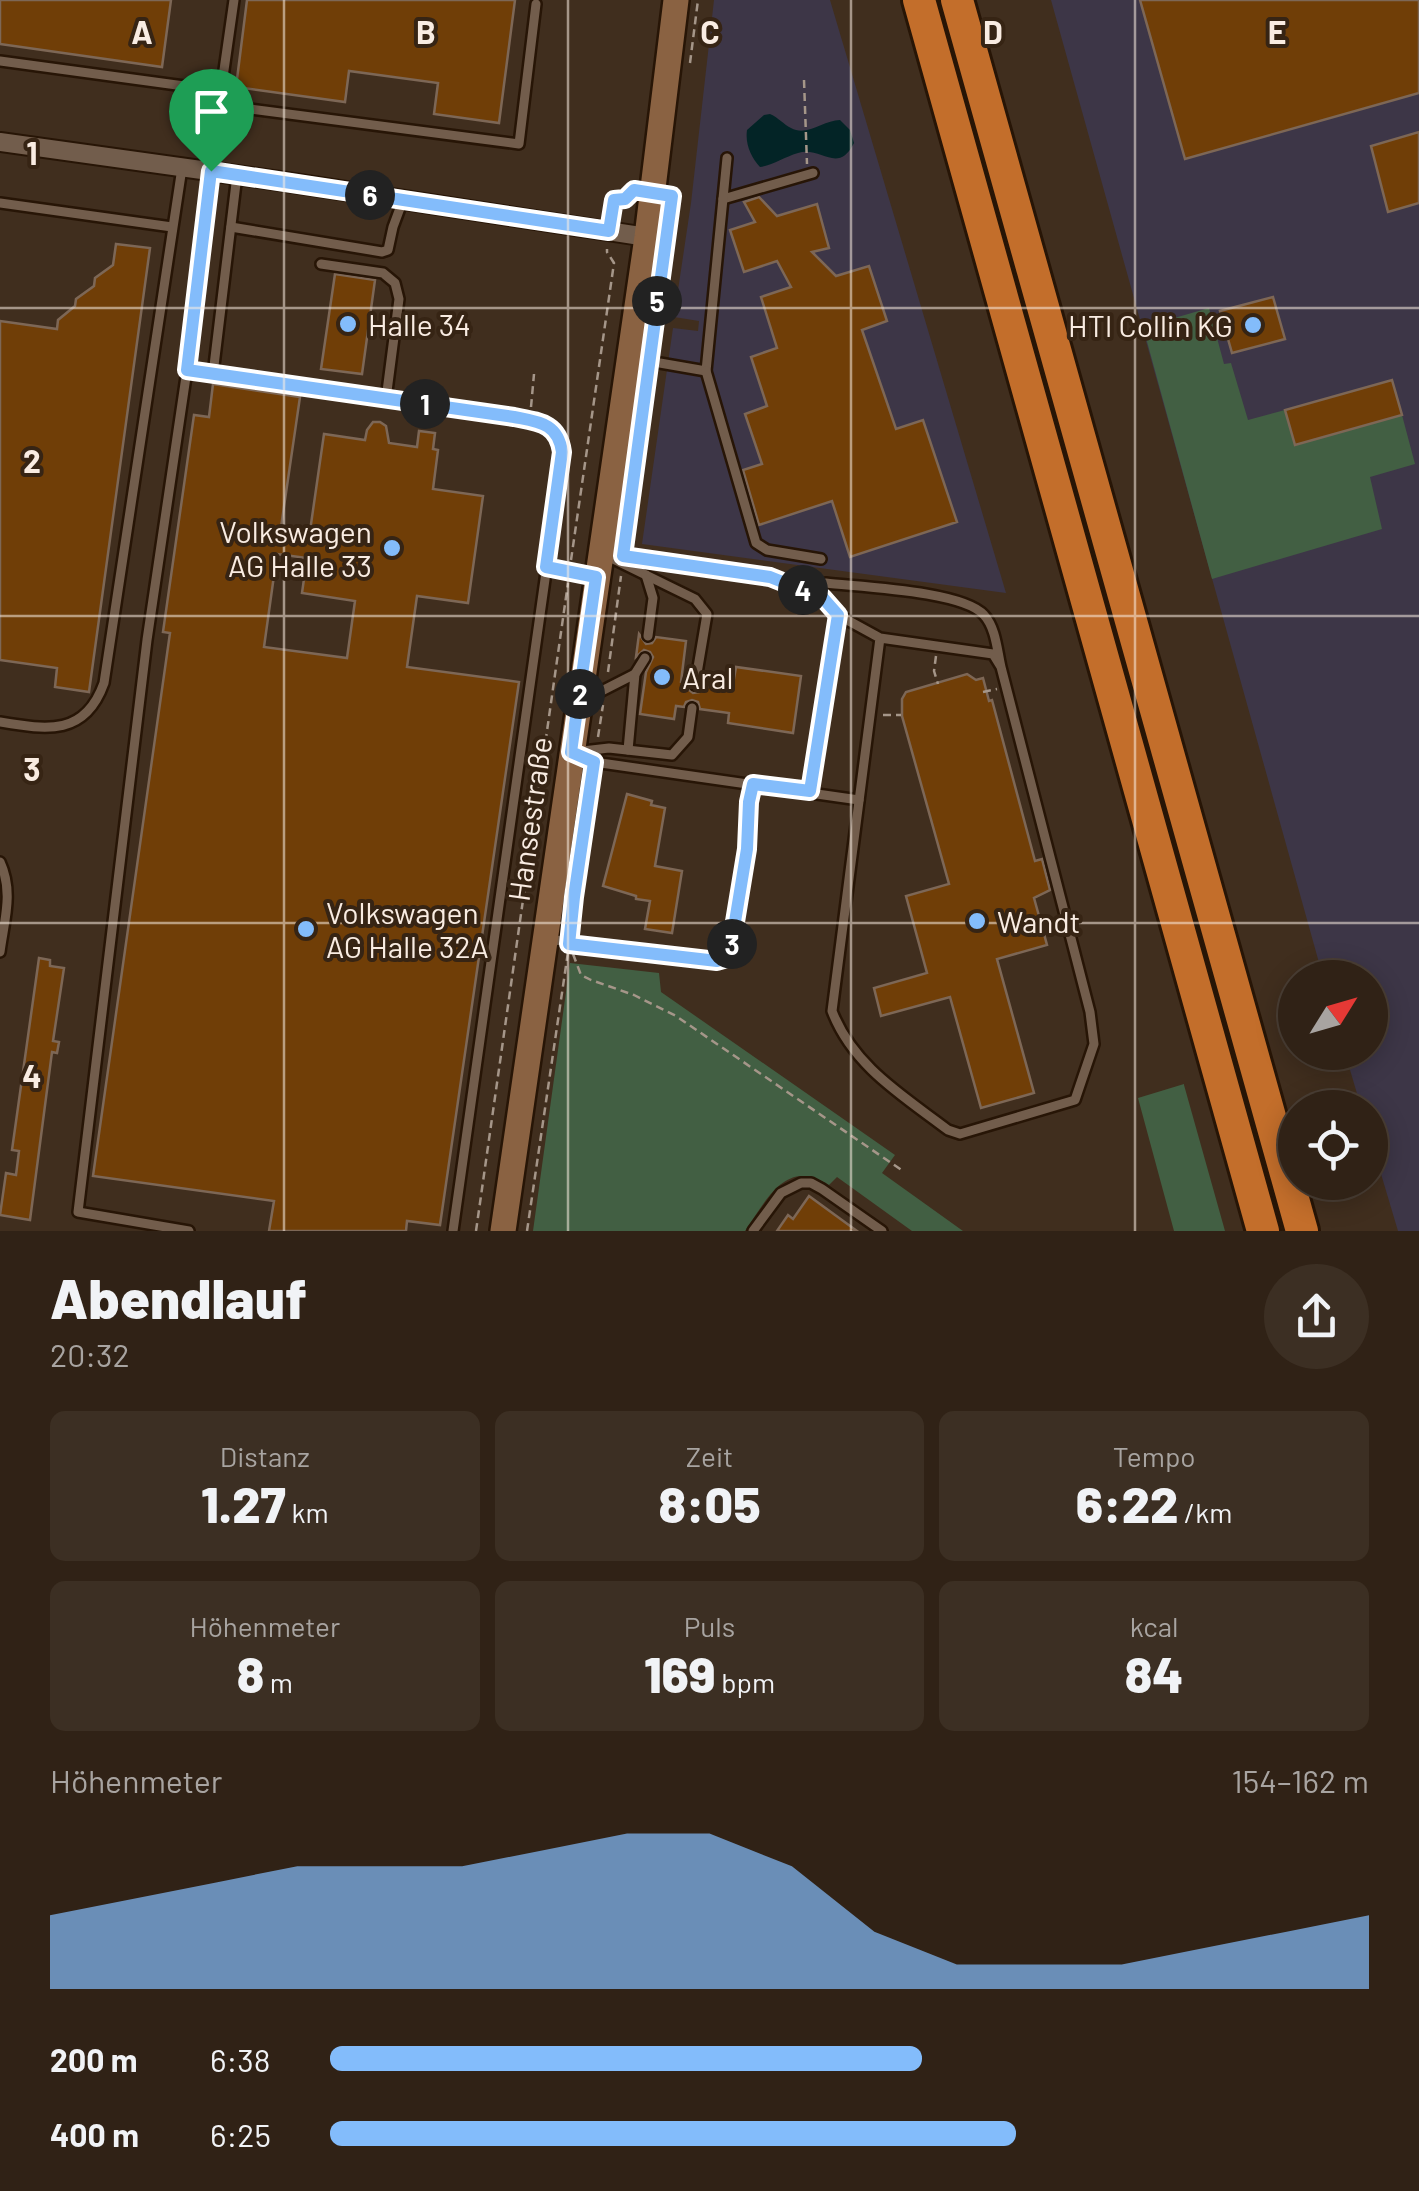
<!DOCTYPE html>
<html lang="de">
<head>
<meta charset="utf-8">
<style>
	body { margin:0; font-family:Barlow,sans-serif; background:#3c2f23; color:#f1f3f6; height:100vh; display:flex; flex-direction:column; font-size:38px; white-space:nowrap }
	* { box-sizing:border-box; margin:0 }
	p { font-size:32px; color:#a8a4a1 }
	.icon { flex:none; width:55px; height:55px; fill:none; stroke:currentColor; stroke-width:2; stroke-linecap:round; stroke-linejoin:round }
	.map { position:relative; height:1231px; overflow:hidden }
	.panel { display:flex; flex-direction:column; background:#302216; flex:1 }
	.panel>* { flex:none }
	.needle { width:65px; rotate:53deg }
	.buttons { position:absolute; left:1278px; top:960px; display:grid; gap:20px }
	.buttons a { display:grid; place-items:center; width:110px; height:110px; border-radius:50%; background:#302216; box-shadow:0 5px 25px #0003,0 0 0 2px #4b3f35; font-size:50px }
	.pin { position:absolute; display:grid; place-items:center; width:85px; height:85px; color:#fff; margin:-102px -42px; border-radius:50% 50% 50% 0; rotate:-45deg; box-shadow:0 0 10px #0007 }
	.pin .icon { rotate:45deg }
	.km { position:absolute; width:50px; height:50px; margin:-25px; border-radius:50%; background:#222; color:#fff; font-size:28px; line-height:50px; text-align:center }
	.round { display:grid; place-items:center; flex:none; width:105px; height:105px; border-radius:52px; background:#3c2f23 }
	.overview { display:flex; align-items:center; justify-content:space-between; height:170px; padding:0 50px }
	h1 { font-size:55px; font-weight:800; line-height:75px }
	.metrics { display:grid; grid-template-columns:repeat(3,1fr); gap:15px; height:170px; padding:10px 50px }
	.metrics div { display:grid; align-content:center; border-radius:15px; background:#3c2f23; text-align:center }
	.metrics b { font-size:50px; font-weight:800 }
	.metrics small { font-size:28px; font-weight:400 }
	.metrics p { font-size:28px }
	.chart { height:280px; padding:20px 50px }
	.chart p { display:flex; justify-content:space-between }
	.chart svg { width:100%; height:180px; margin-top:10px; fill:#83bcfb; opacity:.7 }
	ul { padding:0 50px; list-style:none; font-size:32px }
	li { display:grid; grid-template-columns:160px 120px 1fr; align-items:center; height:75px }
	li i { height:25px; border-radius:12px; background:#83bcfb }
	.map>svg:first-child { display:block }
	.commercial { fill:#3d3647 }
	.green { fill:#425f43 }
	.water { fill:#032426 }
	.building { fill:#703e07; stroke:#7d6756; stroke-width:2.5; fill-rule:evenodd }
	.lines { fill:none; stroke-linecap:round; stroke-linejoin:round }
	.service-casing { stroke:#271506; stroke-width:14 }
	.minor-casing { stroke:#271506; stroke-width:22 }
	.secondary-casing { stroke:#271506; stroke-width:30 }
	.motorway-casing { stroke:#271506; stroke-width:38 }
	.path { stroke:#a59689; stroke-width:2.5; stroke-dasharray:8 5; stroke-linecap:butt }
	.service { stroke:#725d4c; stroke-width:9 }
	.minor { stroke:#725d4c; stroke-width:18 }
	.secondary { stroke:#8a6242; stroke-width:25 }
	.motorway { stroke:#c36e2b; stroke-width:32 }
	.route-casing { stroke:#fff; stroke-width:20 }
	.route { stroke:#83bcfb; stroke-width:12 }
	.grid { fill:none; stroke:#f9ece2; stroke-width:2.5; stroke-opacity:0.55 }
	.poi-dot { fill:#83bcfb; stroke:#362414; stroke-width:4 }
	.labels { text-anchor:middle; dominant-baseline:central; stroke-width:8; stroke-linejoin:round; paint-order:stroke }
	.poi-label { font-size:30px; fill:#f9ece2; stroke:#362414; text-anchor:start }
	.street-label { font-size:30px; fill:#f9ece2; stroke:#362414 }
	.grid-label { font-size:32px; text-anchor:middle; font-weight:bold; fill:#f9ece2; stroke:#362414; stroke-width:8; stroke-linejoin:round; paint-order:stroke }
</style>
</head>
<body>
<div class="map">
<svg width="1419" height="1231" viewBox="0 0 1419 1231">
	<rect width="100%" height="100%" fill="#402e1e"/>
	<g class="commercial">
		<polygon points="714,0 830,0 1006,593 642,544 673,328 698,331 699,321 674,317 691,203"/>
		<polygon points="1051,0 1419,0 1419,1231 1398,1231 1370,1137 1370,1108 1361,1107 1345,1053 1370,1052 1370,978 1323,977"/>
	</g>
	<g class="green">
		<polygon points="1209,308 1224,364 1231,363 1248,420 1285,410 1296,445 1402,415 1415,464 1370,477 1382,529 1212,579 1143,327"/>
		<path d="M570,963l89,10 2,19 234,163 -13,18 81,58h-51l-75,-54 -8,8c-44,-28 -62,15 -84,46h-212z"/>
		<polygon points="1184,1084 1184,1085 1225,1231 1174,1231 1138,1098"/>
	</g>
	<path class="water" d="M770,114c9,4 13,10 21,14 16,9 33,-8 49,-8l10,10 4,13c-16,32 -33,3 -56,10 -14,4 -24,12 -38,14 -9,-10 -15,-23 -13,-37l17,-15z"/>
	<g class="building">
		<polygon points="0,0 171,0 162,67 0,44"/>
		<polygon points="247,0 515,0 499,123 434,114 438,83 349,71 345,102 236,87"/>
		<polygon points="1140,0 1419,0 1419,93 1185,159"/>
		<polygon points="1419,132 1419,203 1388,212 1371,146"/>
		<polygon points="759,197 777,216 817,204 829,248 812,252 836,276 869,266 887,321 862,330 896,429 923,420 957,522 850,557 832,501 759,525 743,470 762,464 745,414 767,406 751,357 777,348 761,297 791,287 777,261 744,272 730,230 755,222 744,202"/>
		<polygon points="116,244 150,248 89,692 55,687 57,668 0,660 0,321 57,329 58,320 75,306 76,299 94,286 95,278 113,265"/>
		<polygon points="335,274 375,280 362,374 321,369"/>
		<polygon points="1273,297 1285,339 1232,353 1220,311"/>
		<polygon points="1392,380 1402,415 1295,445 1285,410"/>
		<path d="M213,384l87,13 -20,137 29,4 15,-104 41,6 2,-10 6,-8h7l6,4 3,17 28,4 2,-16 16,2 -2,16 5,1 -5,39 50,7 -15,107 -51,-7 -10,71 112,15 -79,543 -33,-4 -1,10h-137l5,-30 -181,-25 77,-543 -7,-1 31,-217 15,2zM277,554l30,4 -5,35 53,8 -8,57 -83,-11z"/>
		<polygon points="639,634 646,644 652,643 656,637 686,641 681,682 687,684 688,689 693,693 699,692 703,686 732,690 736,667 801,676 793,733 728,723 729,713 700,709 698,702 692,700 686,702 684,707 676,706 674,719 640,714 646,672 653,657 650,652 644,650 636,657"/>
		<polygon points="967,674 976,680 983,678 989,701 992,700 1035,861 1042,859 1050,890 1034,898 1047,945 997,959 1034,1093 981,1108 950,997 881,1016 874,988 927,973 906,896 949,884 902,716 902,699 906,692"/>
		<polygon points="627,794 652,801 651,805 665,808 655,866 682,871 672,933 645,929 650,901 636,899 636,896 603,886"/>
		<polygon points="39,958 50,960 50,966 64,968 53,1041 59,1042 57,1053 52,1052 30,1220 0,1215 6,1173 16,1175 19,1151 12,1150"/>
		<polygon points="809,1196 857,1231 777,1231 788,1215 793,1219"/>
	</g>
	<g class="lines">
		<g class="service-casing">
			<g id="service">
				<polyline points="0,61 221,91 187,370 147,640 78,1212 189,1231"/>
				<polyline points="221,91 234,0"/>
				<polyline points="220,105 519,144 536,4"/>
				<polyline points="723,199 813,173"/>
				<polyline points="0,203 172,227"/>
				<polyline points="231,227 382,252 388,250 393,227 403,200"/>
				<polyline points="321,264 383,273 395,283 399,299 386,399"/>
				<polyline points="631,358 706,371 727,158"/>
				<path d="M187,370l351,52c15,7 22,13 25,30l-110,779"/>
				<polyline points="706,371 756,543 767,550 821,559"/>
				<polyline points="213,374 237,175"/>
				<polyline points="603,553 751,573 770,577 822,597"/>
				<polyline points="607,556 695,599 707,614 695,685"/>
				<polyline points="546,567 593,576"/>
				<polyline points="646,575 653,598 648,636"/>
				<path d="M880,638l113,16 8,13 89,345 4,32 -19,56 -115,34 -12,-4c-46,-35 -95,-64 -116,-119l48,-373 -42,-23 -19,-24 1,-4 6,-4c35,4 137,8 158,32 12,13 13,35 17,52"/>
				<polyline points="635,674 645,658"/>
				<polyline points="586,699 635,674 628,750"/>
				<path d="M0,722c48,8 85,14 104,-39l78,-515"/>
				<polyline points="574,752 609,748 672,755 688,737 692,708"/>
				<polyline points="576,754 594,762 859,800"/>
				<polyline points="810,791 838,615"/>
				<path d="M0,862c14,30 4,59 0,90"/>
				<polyline points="547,939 717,961 724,959 730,952 747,849"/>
				<polyline points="753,1231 781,1193 801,1183 811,1183 822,1189 882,1231"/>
			</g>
		</g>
		<g class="minor-casing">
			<polyline id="minor" points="0,142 287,182 647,237"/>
		</g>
		<g class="secondary-casing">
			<polyline id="secondary" points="503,1231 647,237 676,0"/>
		</g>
		<g class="motorway-casing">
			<g id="motorway">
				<polyline points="919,0 1263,1231"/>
				<polyline points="957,0 1302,1231"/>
			</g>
		</g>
		<g class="path">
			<polyline points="690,63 698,0"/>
			<polyline points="804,80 807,164"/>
			<polyline points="612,216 614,201 625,199 632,192"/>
			<polyline points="531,407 534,374"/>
			<polyline points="624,544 627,527"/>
			<polyline points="571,560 614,263 607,252 607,249"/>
			<polyline points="936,656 934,671 938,684"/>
			<polyline points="608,672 621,576"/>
			<polyline points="983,692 997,689"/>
			<polyline points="883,715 901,715"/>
			<polyline points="598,737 603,705"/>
			<polyline points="747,838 751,796"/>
			<polyline points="570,930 592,774"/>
			<polyline points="573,954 581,975 591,980 634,995 676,1016 903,1171"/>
			<polyline points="476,1231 568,583"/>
			<polyline points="527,1231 568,952"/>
		</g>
		<use href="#service" class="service"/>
		<use href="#minor" class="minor"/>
		<use href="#secondary" class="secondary"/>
		<use href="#motorway" class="motorway"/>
	</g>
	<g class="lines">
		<g class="route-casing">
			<path id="route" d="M211,171l398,60 5,-31 11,-1 9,-9 38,6 -49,360 147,21 53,21 15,17 -28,176 -57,-7 -4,18 -2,47 -17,103 -6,7 -7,2 -148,-17 5,-47 20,-135 -23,-10 25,-175 -50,-10 16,-115c-4,-29 -23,-30 -48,-35l-327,-47z"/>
		</g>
		<use href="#route" class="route"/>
	</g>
	<path class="grid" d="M284,0v1231M568,0v1231M851,0v1231M1135,0v1231M0,308h1419M0,616h1419M0,923h1419"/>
	<g class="poi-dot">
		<circle cx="348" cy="324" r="10"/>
		<circle cx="1253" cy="325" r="10"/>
		<circle cx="392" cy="548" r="10"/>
		<circle cx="662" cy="677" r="10"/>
		<circle cx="977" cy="921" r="10"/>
		<circle cx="306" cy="929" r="10"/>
	</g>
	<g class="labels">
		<g class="poi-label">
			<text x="368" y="324">Halle 34</text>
			<text x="1233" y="325" text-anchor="end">HTI Collin KG</text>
			<text x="372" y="531" text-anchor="end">Volkswagen<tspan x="372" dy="34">AG Halle 33</tspan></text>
			<text x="682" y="677">Aral</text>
			<text x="326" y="912">Volkswagen<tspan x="326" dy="34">AG Halle 32A</tspan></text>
			<text x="997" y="921">Wandt</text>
		</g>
		<g class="street-label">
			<text transform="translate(529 819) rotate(-82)">Hansestraße</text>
		</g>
	</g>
	<g class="grid-label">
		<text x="142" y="44">A</text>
		<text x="426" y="44">B</text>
		<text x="710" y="44">C</text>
		<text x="993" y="44">D</text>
		<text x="1277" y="44">E</text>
		<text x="32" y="165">1</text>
		<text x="32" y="473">2</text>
		<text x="32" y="781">3</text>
		<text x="32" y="1088">4</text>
	</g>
</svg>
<div class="buttons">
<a><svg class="needle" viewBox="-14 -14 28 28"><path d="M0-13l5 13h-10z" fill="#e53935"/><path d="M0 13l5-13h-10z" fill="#a8a4a1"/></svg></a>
<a><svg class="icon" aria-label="locate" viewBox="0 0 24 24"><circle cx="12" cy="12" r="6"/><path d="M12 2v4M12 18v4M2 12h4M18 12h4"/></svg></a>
</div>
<div class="pin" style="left:211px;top:171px;background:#1e9e55"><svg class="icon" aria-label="arrive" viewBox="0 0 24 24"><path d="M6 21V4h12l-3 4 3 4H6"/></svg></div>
<b class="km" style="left:425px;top:404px">1</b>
<b class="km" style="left:580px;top:694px">2</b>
<b class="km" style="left:732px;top:944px">3</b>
<b class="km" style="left:803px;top:590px">4</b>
<b class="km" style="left:657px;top:301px">5</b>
<b class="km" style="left:370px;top:195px">6</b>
</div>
<section class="panel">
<div class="overview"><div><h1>Abendlauf</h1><p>20:32</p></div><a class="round"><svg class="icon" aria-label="share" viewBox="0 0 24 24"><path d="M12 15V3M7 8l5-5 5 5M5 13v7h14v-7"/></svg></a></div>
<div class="metrics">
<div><p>Distanz</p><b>1.27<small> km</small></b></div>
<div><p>Zeit</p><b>8:05</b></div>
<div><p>Tempo</p><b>6:22<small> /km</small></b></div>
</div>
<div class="metrics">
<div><p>Höhenmeter</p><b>8<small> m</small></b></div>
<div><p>Puls</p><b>169<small> bpm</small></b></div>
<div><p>kcal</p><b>84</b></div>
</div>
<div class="chart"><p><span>Höhenmeter</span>154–162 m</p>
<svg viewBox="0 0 160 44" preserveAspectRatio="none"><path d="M0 44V26L10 22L20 18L30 14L40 14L50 14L60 10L70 6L80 6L90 14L100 30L110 38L120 38L130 38L140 34L150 30L160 26V44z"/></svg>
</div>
<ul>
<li><b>200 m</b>6:38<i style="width:57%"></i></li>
<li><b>400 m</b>6:25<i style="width:66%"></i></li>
</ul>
</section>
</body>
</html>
